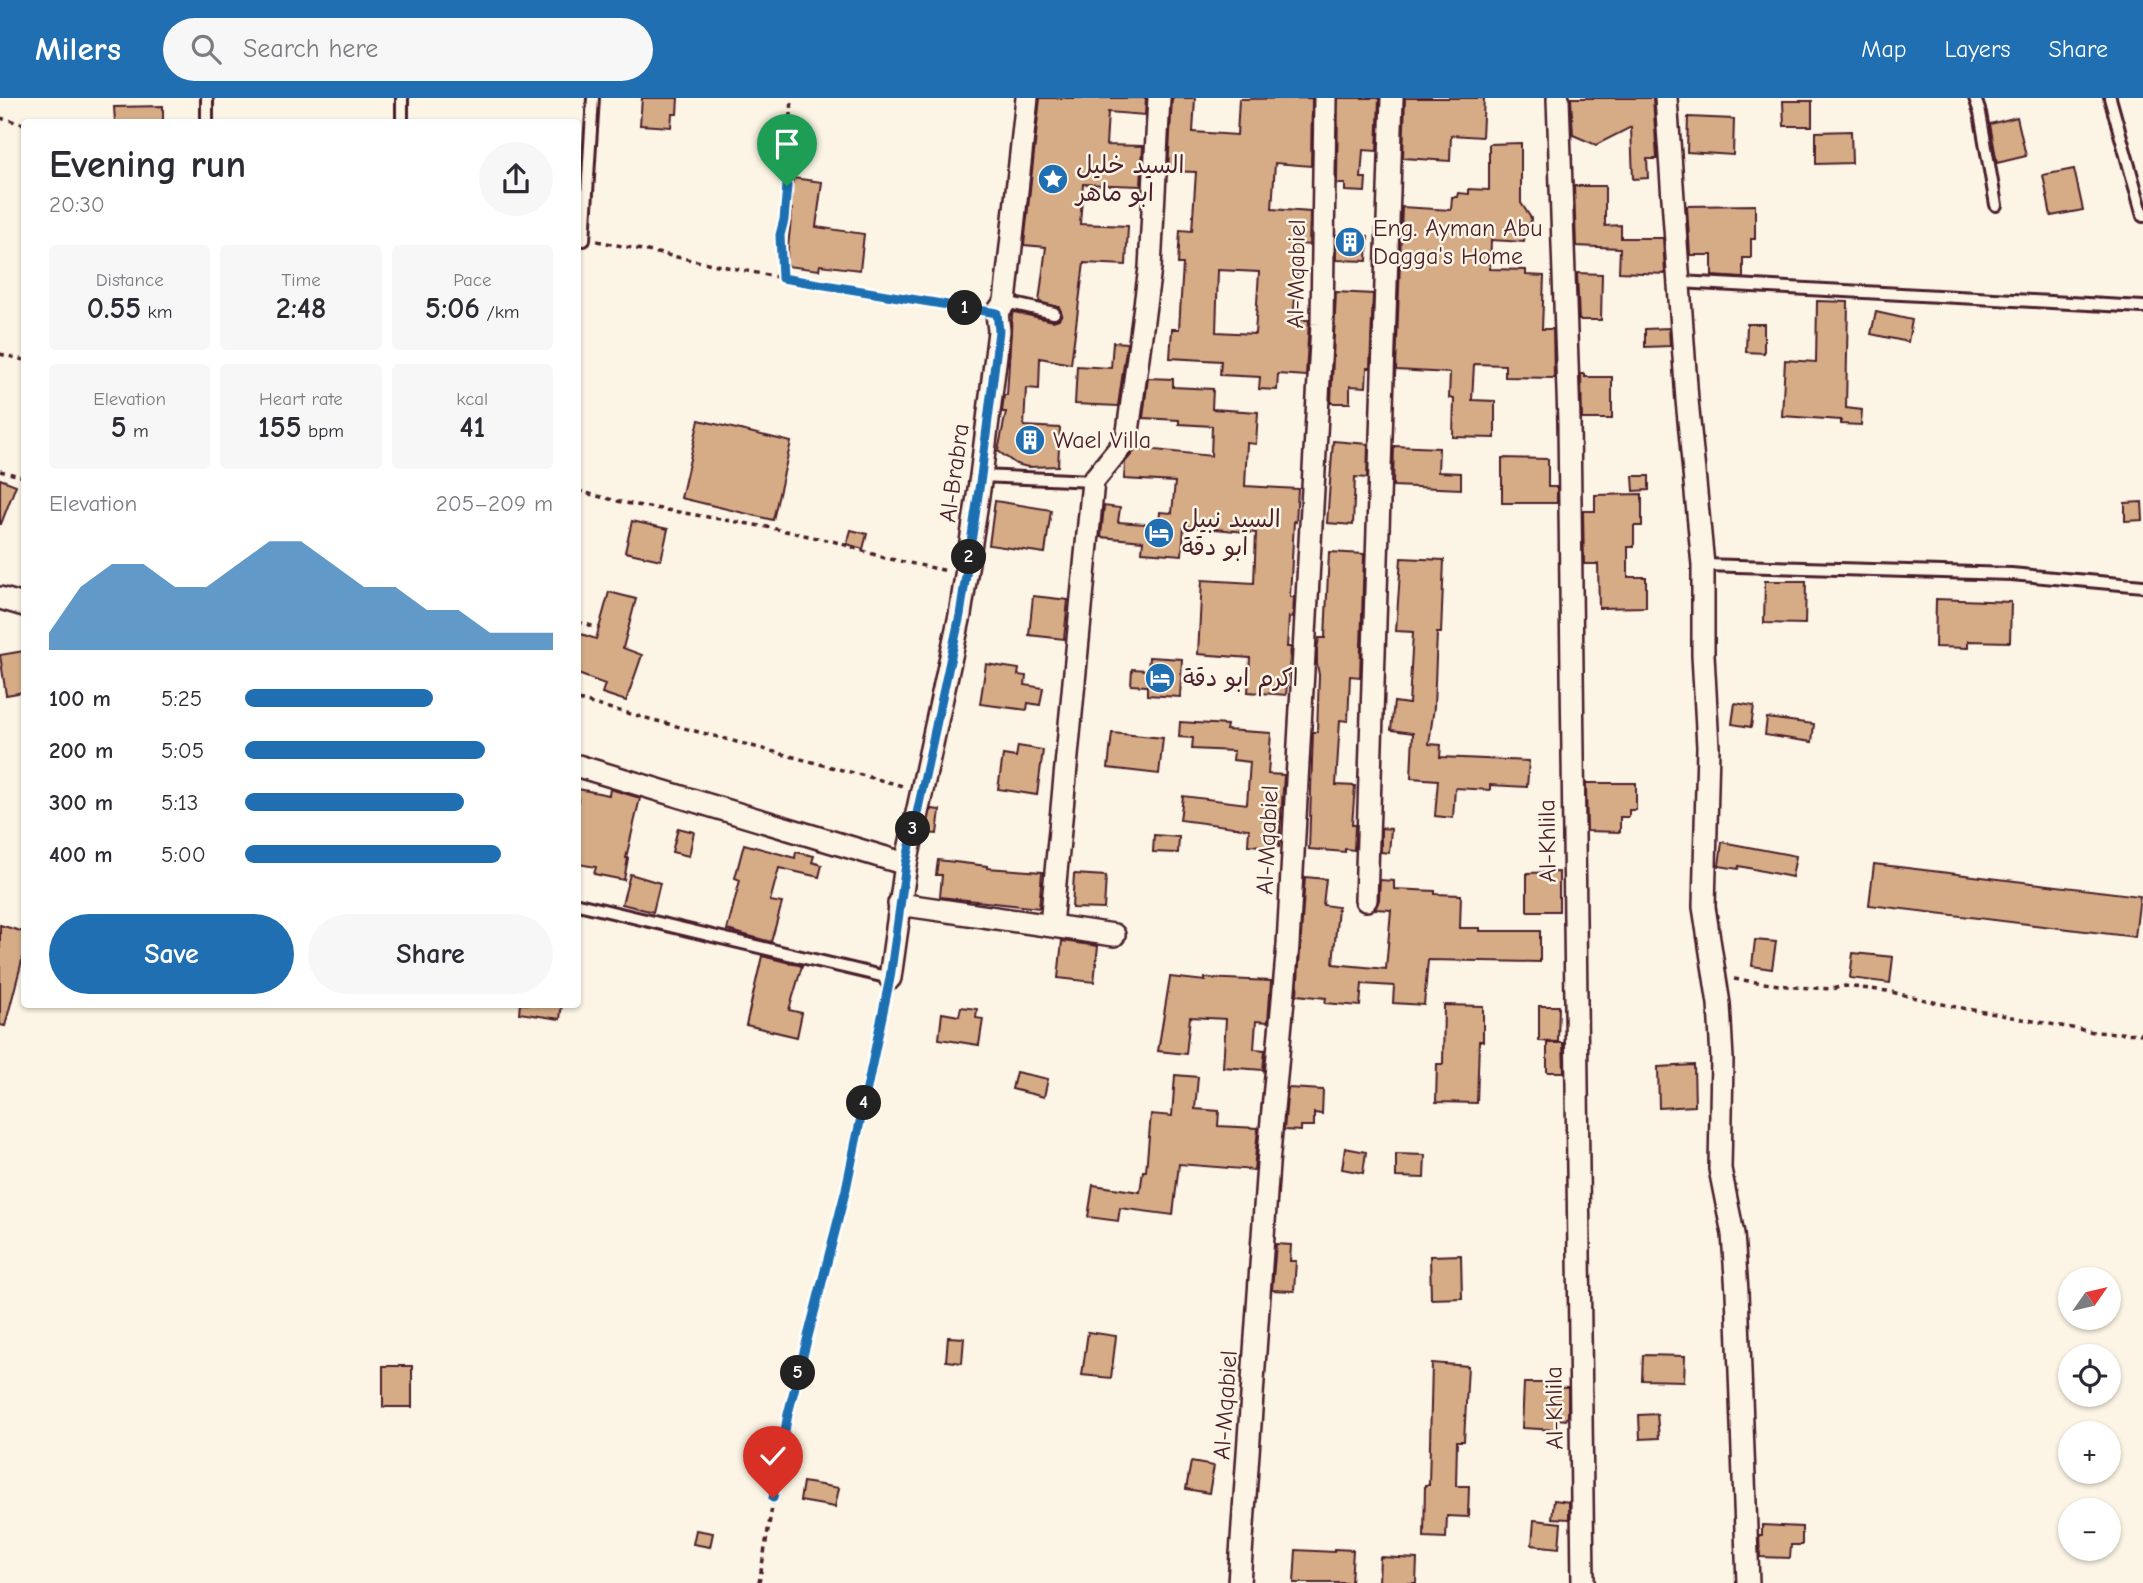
<!DOCTYPE html>
<html lang="en">
<head>
<meta charset="utf-8">
<style>
	body { margin:0; font-family:"Comic Neue","Playpen Sans Arabic",sans-serif; background:#f7f7f7; color:#2b2b33; height:100vh; display:flex; flex-direction:column; font-size:26px; white-space:nowrap }
	* { box-sizing:border-box; margin:0 }
	p { font-size:23px; color:#7c7c81 }
	.icon { flex:none; width:38px; height:38px; fill:none; stroke:currentColor; stroke-width:2; stroke-linecap:round; stroke-linejoin:round }
	.map { position:relative; flex:1; overflow:hidden }
	.details { position:absolute; left:21px; top:21px; width:560px; height:889px; display:flex; flex-direction:column; background:#fff; border-radius:7px; box-shadow:0 2px 5px #0004 }
	.details>* { flex:none }
	.needle { width:46px; rotate:56deg }
	.tools { position:absolute; left:2058px; top:1169px; display:grid; gap:14px }
	.tools a { display:grid; place-items:center; width:63px; height:63px; border-radius:50%; background:#fff; box-shadow:0 2px 5px #0004; font-size:35px }
	.pin { position:absolute; display:grid; place-items:center; width:60px; height:60px; color:#fff; margin:-72px -30px; border-radius:50% 50% 50% 0; rotate:-45deg; box-shadow:0 0 7px #0007 }
	.pin .icon { rotate:45deg }
	.km { position:absolute; width:35px; height:35px; margin:-18px; border-radius:50%; background:#222; color:#fff; font-size:19px; line-height:35px; text-align:center }
	.round { display:grid; place-items:center; flex:none; width:74px; height:74px; border-radius:37px; background:#f7f7f7 }
	.headline { display:flex; align-items:center; justify-content:space-between; height:119px; padding:0 28px }
	h1 { font-size:38px; font-weight:700; line-height:52px }
	.stats { display:grid; grid-template-columns:repeat(3,1fr); gap:10px; height:119px; padding:7px 28px }
	.stats div { display:grid; align-content:center; border-radius:7px; background:#f7f7f7; text-align:center }
	.stats b { font-size:30px; font-weight:700 }
	.stats small { font-size:19px; font-weight:400 }
	.stats p { font-size:19px }
	.chart { height:196px; padding:14px 28px }
	.chart p { display:flex; justify-content:space-between }
	.chart svg { width:100%; height:126px; margin-top:7px; fill:#1f6fb2; opacity:.7 }
	.cta { display:flex; gap:14px; margin-top:auto; padding:14px 28px }
	.cta a { flex:1; height:80px; border-radius:42px; background:#1f6fb2; color:#fff; font-size:28px; font-weight:700; line-height:80px; text-align:center }
	.cta a+a { background:#f7f7f7; color:#2b2b33 }
	ul { padding:0 28px; list-style:none; font-size:23px }
	li { display:grid; grid-template-columns:112px 84px 1fr; align-items:center; height:52px }
	li i { height:18px; border-radius:9px; background:#1f6fb2 }
	header { display:flex; align-items:center; gap:42px; box-sizing:border-box; height:98px; padding:0 35px; background:#1f6fb2; color:#fff }
	header strong { font-size:33px }
	nav { display:flex; gap:38px; margin-inline-start:auto; font-size:24px }
	.search { width:490px; height:63px; background:#f7f7f7; display:flex; align-items:center; gap:18px; box-sizing:border-box; padding:0 24px; border-radius:38px; color:#7c7c81; font-size:26px }
	.map>svg:first-child { display:block }
	.building { fill:#d6ac87; stroke:#4a1f2b; stroke-width:2; fill-rule:evenodd }
	.lines { fill:none; stroke-linecap:round; stroke-linejoin:round }
	.lane-casing { stroke:#4a1f2b; stroke-width:16 }
	.street-casing { stroke:#4a1f2b; stroke-width:26 }
	.path { stroke:#4a1f2b; stroke-width:3.5; stroke-dasharray:5 5; stroke-linecap:butt }
	.lane { stroke:#fcf5e5; stroke-width:10 }
	.street { stroke:#fcf5e5; stroke-width:21 }
	.route-casing { stroke:#fff; stroke-width:14 }
	.route { stroke:#1f6fb2; stroke-width:9 }
	.labels { text-anchor:middle; dominant-baseline:central; stroke-width:5; stroke-linejoin:round; paint-order:stroke }
	.poi-label { font-size:24px; fill:#4a1f2b; stroke:#fcf5e5; text-anchor:start }
	.street-label { font-size:24px; fill:#4a1f2b; stroke:#fcf5e5 }
</style>
</head>
<body>
<header>
<strong>Milers</strong>
<div class="search"><svg class="icon" aria-label="search" viewBox="0 0 24 24"><circle cx="10" cy="10" r="6"/><path d="M15 15l6 6"/></svg>Search here</div>
<nav><a>Map</a><a>Layers</a><a>Share</a></nav>
</header>
<div class="map">
<svg width="2143" height="1485" viewBox="0 0 2143 1485">
	<rect width="100%" height="100%" fill="#fcf5e5"/>
	<filter id="ink" filterUnits="userSpaceOnUse"><feTurbulence type="fractalNoise" baseFrequency=".0143" numOctaves="2"/><feDisplacementMap in="SourceGraphic" scale="14" xChannelSelector="R" yChannelSelector="G"/><feConvolveMatrix kernelMatrix="1 2 1 2 8 2 1 2 1" color-interpolation-filters="sRGB"/></filter>
	<g filter="url(#ink)">
		<g class="building">
			<polygon points="642,0 678,0 677,16 672,16 671,29 640,27"/>
			<polygon points="1040,0 1146,0 1145,17 1108,14 1106,47 1143,48 1141,88 1083,86 1080,126 1128,128 1126,167 1084,165 1071,266 1040,260 1039,291 1026,290 1024,328 1060,330 1058,368 1028,369 1016,366 998,353 1006,314 1002,314 1004,297 1007,297 1012,217 1014,214 1053,223 1059,221 1062,216 1059,209 1039,204 1046,149 1024,147"/>
			<path d="M1172,0h23l-2,34 44,3 2,-36 73,-1 -1,68 -36,-3 -3,46 38,3 -1,33 -9,-1 -7,76h16l-3,56 -28,-2 -1,16 -18,-1 1,-12 -40,-2 1,-14 -51,-3 2,-29h7l4,-65h-5l2,-34 12,1 4,-59 -28,-1zM1218,172l41,2 -4,62 -39,-2z"/>
			<polygon points="1338,0 1379,0 1377,53 1363,52 1361,80 1366,80 1365,94 1345,93 1345,86 1337,86"/>
			<polygon points="1405,0 1484,0 1482,39 1451,37 1450,63 1403,60"/>
			<polygon points="1571,0 1653,0 1657,61 1647,61 1648,80 1633,81 1631,29 1596,47 1573,37"/>
			<polygon points="1783,3 1812,3 1812,28 1784,28"/>
			<polygon points="163,8 163,24 115,24 114,9"/>
			<polygon points="1688,19 1734,21 1733,57 1687,54"/>
			<polygon points="2017,19 2026,58 1997,65 1990,26"/>
			<polygon points="1851,33 1852,65 1816,66 1816,34"/>
			<polygon points="1521,45 1521,105 1531,120 1530,134 1525,133 1524,144 1491,142 1490,171 1526,172 1526,177 1544,178 1542,231 1553,231 1554,280 1505,279 1505,267 1474,266 1472,302 1495,303 1495,340 1453,339 1454,301 1449,300 1450,275 1396,272 1402,109 1451,112 1452,99 1457,99 1458,95 1469,96 1469,91 1489,92 1489,46"/>
			<polygon points="2074,71 2083,112 2051,118 2043,77"/>
			<polygon points="793,80 822,84 816,129 864,136 860,172 820,167 819,172 786,168 792,111 789,111"/>
			<polygon points="1574,88 1605,88 1605,128 1621,127 1621,140 1663,140 1665,176 1619,174 1620,150 1576,148"/>
			<polygon points="1755,107 1755,141 1751,141 1751,160 1743,160 1743,180 1712,178 1712,157 1690,157 1687,108"/>
			<polygon points="1336,137 1368,138 1367,163 1336,162"/>
			<polygon points="1577,175 1602,176 1601,222 1579,222"/>
			<polygon points="1336,194 1373,196 1370,270 1367,270 1366,289 1350,288 1350,305 1331,305"/>
			<polygon points="1817,203 1848,204 1846,310 1862,312 1861,327 1841,326 1841,322 1782,318 1785,262 1816,264"/>
			<polygon points="1876,214 1912,222 1908,244 1871,236"/>
			<polygon points="1747,226 1764,226 1764,255 1746,254"/>
			<polygon points="1669,230 1670,248 1645,249 1645,231"/>
			<polygon points="1113,244 1127,245 1118,308 1075,306 1077,268 1111,270"/>
			<polygon points="1581,276 1585,276 1585,279 1612,279 1612,321 1582,321"/>
			<polygon points="1148,280 1173,281 1173,289 1213,291 1212,311 1258,314 1256,346 1247,345 1245,388 1298,391 1296,424 1294,423 1290,499 1294,499 1293,520 1289,519 1287,549 1291,549 1286,597 1248,594 1250,560 1198,556 1202,482 1254,485 1256,435 1184,428 1182,457 1142,454 1143,443 1101,439 1104,408 1120,410 1118,424 1159,427 1160,414 1172,415 1175,384 1124,381 1125,364 1137,350 1211,358 1212,328 1179,326 1179,322 1143,320"/>
			<polygon points="699,322 791,344 773,422 681,400"/>
			<polygon points="1333,343 1368,346 1367,380 1355,379 1353,427 1327,425"/>
			<polygon points="1394,348 1439,350 1438,374 1461,375 1461,391 1393,388"/>
			<polygon points="1502,360 1548,361 1548,389 1557,389 1557,405 1502,405"/>
			<polygon points="1633,378 1649,378 1649,392 1634,393"/>
			<polygon points="0,381 16,387 1,426 0,426"/>
			<polygon points="1642,396 1642,428 1634,428 1634,449 1628,449 1628,479 1646,479 1646,509 1599,510 1598,466 1584,466 1583,413 1595,413 1595,397"/>
			<polygon points="995,403 1051,412 1045,455 989,447"/>
			<polygon points="2142,404 2143,422 2125,423 2125,405"/>
			<polygon points="632,423 668,431 661,462 625,454"/>
			<polygon points="851,432 867,436 863,451 847,446"/>
			<polygon points="1329,454 1364,456 1360,579 1350,578 1348,623 1340,622 1336,687 1355,688 1352,727 1355,727 1354,752 1345,751 1345,754 1309,751 1313,634 1317,634 1319,577 1317,566 1317,551 1319,540 1325,540"/>
			<polygon points="1401,460 1444,462 1441,535 1437,535 1434,609 1429,646 1441,647 1440,659 1529,663 1527,689 1490,687 1490,692 1455,690 1453,720 1435,718 1438,682 1411,680 1413,635 1391,632 1394,604 1409,606 1413,534 1396,533"/>
			<polygon points="1765,483 1806,483 1805,526 1764,525"/>
			<polygon points="609,494 636,501 623,550 642,557 626,603 602,595 605,586 578,576 578,535 596,541"/>
			<polygon points="1033,498 1068,502 1064,541 1029,537"/>
			<polygon points="1936,501 2011,504 2010,544 1968,543 1968,550 1935,549"/>
			<polygon points="24,553 24,594 6,597 0,557"/>
			<polygon points="1149,559 1182,561 1180,599 1147,597 1147,588 1131,587 1132,571 1148,572"/>
			<polygon points="986,566 1019,571 1018,577 1026,578 1025,587 1043,590 1040,607 1028,605 1027,612 980,606"/>
			<polygon points="1735,605 1754,608 1751,629 1732,626"/>
			<polygon points="1767,620 1814,626 1812,644 1765,637"/>
			<polygon points="1180,624 1227,627 1226,632 1271,635 1268,676 1284,677 1279,749 1248,747 1249,731 1180,722 1183,698 1247,706 1250,664 1233,662 1234,653 1192,651 1193,640 1179,639"/>
			<polygon points="1112,635 1163,640 1159,676 1108,670"/>
			<polygon points="1018,648 1043,652 1037,697 998,691 1003,657 1016,659"/>
			<polygon points="1586,685 1636,685 1636,712 1629,712 1629,719 1620,719 1620,734 1587,733"/>
			<polygon points="578,691 609,697 610,691 640,700 626,760 628,760 624,782 594,776 596,769 578,766"/>
			<polygon points="931,711 940,712 937,736 926,735"/>
			<polygon points="678,730 694,734 689,758 672,754"/>
			<polygon points="1381,730 1391,731 1389,755 1381,754"/>
			<polygon points="1154,737 1179,739 1178,755 1153,754"/>
			<polygon points="1722,744 1796,758 1792,779 1739,768 1738,771 1719,768"/>
			<polygon points="744,746 795,760 796,754 814,758 812,764 822,767 819,779 779,770 770,803 782,805 771,844 727,832 740,782 735,780"/>
			<polygon points="938,762 987,768 987,770 1042,774 1039,810 940,799 942,777 936,777"/>
			<polygon points="1874,766 2140,798 2135,839 1869,807"/>
			<polygon points="1559,774 1559,813 1527,813 1527,775"/>
			<polygon points="630,776 660,785 653,814 622,806"/>
			<polygon points="1074,776 1106,778 1104,811 1072,810"/>
			<polygon points="1305,779 1326,781 1323,807 1338,809 1333,866 1386,871 1391,812 1375,811 1379,802 1380,782 1394,783 1394,791 1435,793 1435,796 1461,797 1460,830 1480,830 1480,833 1540,833 1540,864 1428,862 1424,907 1393,905 1394,888 1362,886 1360,908 1325,905 1326,900 1297,897"/>
			<polygon points="0,827 24,834 24,855 5,928 0,927"/>
			<polygon points="1755,842 1776,844 1772,871 1752,868"/>
			<polygon points="1062,843 1098,848 1094,884 1058,880"/>
			<polygon points="1853,855 1893,859 1890,885 1850,880"/>
			<polygon points="762,858 802,868 789,912 802,915 797,939 746,927"/>
			<polygon points="1170,879 1205,883 1205,880 1271,883 1268,924 1256,923 1254,951 1265,952 1263,972 1223,969 1226,921 1190,919 1186,956 1158,953"/>
			<polygon points="520,906 562,906 560,921 519,915"/>
			<polygon points="1444,907 1483,908 1483,943 1479,943 1477,1005 1436,1004 1437,966 1443,966"/>
			<polygon points="1539,908 1559,908 1558,944 1539,943"/>
			<polygon points="961,909 977,911 976,920 983,921 979,947 939,941 942,915 959,918"/>
			<polygon points="1547,945 1563,945 1564,974 1547,974"/>
			<polygon points="1694,967 1695,1008 1659,1010 1658,969"/>
			<polygon points="1016,974 1048,981 1044,999 1012,991"/>
			<polygon points="1175,977 1198,979 1195,1011 1219,1013 1218,1028 1258,1030 1254,1072 1179,1066 1173,1117 1120,1110 1118,1123 1088,1119 1093,1087 1140,1094 1143,1073 1146,1073 1151,1016 1172,1018"/>
			<polygon points="1288,990 1323,992 1322,1016 1314,1015 1314,1028 1301,1028 1301,1033 1284,1032"/>
			<polygon points="1345,1050 1366,1054 1363,1075 1342,1071"/>
			<polygon points="1396,1056 1425,1057 1424,1080 1396,1079"/>
			<polygon points="1276,1146 1291,1147 1290,1163 1296,1163 1294,1193 1272,1192"/>
			<polygon points="1461,1157 1462,1200 1431,1201 1430,1158"/>
			<polygon points="1088,1234 1116,1238 1111,1280 1082,1277"/>
			<polygon points="948,1239 964,1240 962,1265 946,1263"/>
			<polygon points="1643,1257 1685,1258 1684,1283 1642,1282"/>
			<polygon points="1432,1265 1468,1268 1464,1343 1457,1343 1456,1388 1469,1388 1468,1419 1447,1418 1446,1440 1424,1439 1425,1387 1429,1387"/>
			<rect x="383" y="1268" width="29" height="41"/>
			<polygon points="1524,1285 1544,1285 1544,1289 1568,1290 1568,1318 1566,1322 1558,1321 1558,1332 1522,1330"/>
			<polygon points="1657,1316 1659,1340 1640,1341 1639,1317"/>
			<polygon points="1191,1364 1214,1368 1209,1395 1186,1391"/>
			<polygon points="803,1384 839,1390 835,1409 800,1403"/>
			<polygon points="1554,1402 1569,1404 1569,1421 1552,1420"/>
			<polygon points="1534,1422 1561,1425 1559,1450 1532,1447"/>
			<polygon points="1762,1427 1802,1429 1802,1447 1791,1447 1790,1460 1760,1459 1759,1437 1762,1437"/>
			<polygon points="696,1432 713,1435 710,1449 693,1446"/>
			<polygon points="1334,1451 1353,1452 1351,1485 1294,1485 1296,1452 1334,1454"/>
			<polygon points="1380,1459 1417,1461 1416,1485 1379,1485"/>
		</g>
		<g class="lines">
			<g class="lane-casing">
				<g id="lane">
					<polyline points="207,0 207,24"/>
					<polyline points="1975,0 1980,15 1996,107"/>
					<polyline points="2110,0 2143,118"/>
					<polyline points="402,24 402,0"/>
					<polyline points="584,142 593,0"/>
					<polyline points="1679,184 2143,209"/>
					<polyline points="1005,204 1054,215"/>
					<polyline points="981,378 1093,383"/>
					<polyline points="1703,467 2011,476 2143,488"/>
					<polyline points="578,806 890,880"/>
				</g>
			</g>
			<g class="street-casing">
				<g id="street">
					<polyline points="1558,0 1569,323 1583,1485"/>
					<polyline points="1666,0 1687,302 1703,467 1703,557 1708,649 1704,809 1719,906 1722,961 1720,1071 1733,1136 1737,1194 1748,1485"/>
					<polyline points="0,500 24,507"/>
					<polyline points="578,668 906,766"/>
					<polyline points="1366,802 1392,0"/>
					<polyline points="899,806 1114,837"/>
					<polyline points="1051,827 1093,383 1127,341 1150,170 1159,0"/>
					<polyline points="890,880 906,766 960,517 981,378 999,233 997,215 1005,204 1027,0"/>
					<polyline points="1239,1485 1268,1066 1288,847 1322,226 1325,0"/>
				</g>
			</g>
			<g class="path">
				<polyline points="0,20 24,26"/>
				<polyline points="597,143 782,180 978,212"/>
				<polyline points="782,179 780,137 784,122 792,0"/>
				<polyline points="0,256 24,262"/>
				<polyline points="0,373 24,379"/>
				<polyline points="578,393 625,405 767,429 836,444 885,460 948,473"/>
				<polyline points="578,524 599,530"/>
				<polyline points="578,602 903,688"/>
				<polyline points="1734,881 1794,889 1831,891 1845,888 1887,893 1951,908 2094,934 2143,936"/>
				<polyline points="759,1485 788,1316 846,1091 886,899"/>
			</g>
			<use href="#lane" class="lane"/>
			<use href="#street" class="street"/>
		</g>
	</g>
	<g class="lines" filter="url(#ink)">
		<g class="route-casing">
			<polyline id="route" points="773,1400 788,1316 846,1091 890,880 906,766 960,517 981,378 999,233 997,215 782,180 780,137 784,122 787,88"/>
		</g>
		<use href="#route" class="route"/>
	</g>
	<defs>
		<g id="sight-disc" transform="scale(1.575)"><circle r="9.5" fill="#1f6fb2" stroke="#fcf5e5"/><path d="M0-6L1.8-2.2L6-1.7L2.9 1.2L3.7 5.4L0 3.3L-3.7 5.4L-2.9 1.2L-6-1.7L-1.8-2.2Z" fill="#fff"/></g>
		<g id="building-disc" transform="scale(1.575)"><circle r="9.5" fill="#1f6fb2" stroke="#fcf5e5"/><path d="M-4-6H4V6H1V3H-1V6H-4ZM-2.5-4.3h1.7v1.8h-1.7ZM.8-4.3h1.7v1.8H.8ZM-2.5-1h1.7V.8h-1.7ZM.8-1h1.7V.8H.8Z" fill="#fff"/></g>
		<g id="hotel-disc" transform="scale(1.575)"><circle r="9.5" fill="#1f6fb2" stroke="#fcf5e5"/><path d="M-6-4.5h1.5V1H6V5H4.5V3h-9V5H-6ZM-4 0a1.8 1.8 0 1 1 3.6 0ZM.5 0V-2.5h3Q6-2.5 6 0Z" fill="#fff"/></g>
	</defs>
	<g fill-rule="evenodd">
		<use href="#sight-disc" x="1053" y="81"/>
		<use href="#building-disc" x="1350" y="144"/>
		<use href="#building-disc" x="1030" y="342"/>
		<use href="#hotel-disc" x="1159" y="435"/>
		<use href="#hotel-disc" x="1160" y="580"/>
	</g>
	<g class="labels">
		<g class="poi-label">
			<text x="1076" y="67">السيد خليل<tspan x="1076" dy="28">ابو ماهر</tspan></text>
			<text x="1373" y="130">Eng. Ayman Abu<tspan x="1373" dy="28">Dagga's Home</tspan></text>
			<text x="1053" y="342">Wael Villa</text>
			<text x="1182" y="421">السيد نبيل<tspan x="1182" dy="28">ابو دقة</tspan></text>
			<text x="1183" y="580">اكرم ابو دقة</text>
		</g>
		<g class="street-label">
			<text transform="translate(1296 176) rotate(-89)">Al-Mqabiel</text>
			<text transform="translate(954 375) rotate(-82)">Al-Brabra</text>
			<text transform="translate(1267 742) rotate(-87)">Al-Mqabiel</text>
			<text transform="translate(1547 743) rotate(-91)">Al-Khlila</text>
			<text transform="translate(1225 1307) rotate(-86)">Al-Mqabiel</text>
			<text transform="translate(1554 1310) rotate(-91)">Al-Khlila</text>
		</g>
	</g>
</svg>
<div class="tools">
<a><svg class="needle" viewBox="-14 -14 28 28"><path d="M0-13l5 13h-10z" fill="#e53935"/><path d="M0 13l5-13h-10z" fill="#7c7c81"/></svg></a>
<a><svg class="icon" aria-label="locate" viewBox="0 0 24 24"><circle cx="12" cy="12" r="6"/><path d="M12 2v4M12 18v4M2 12h4M18 12h4"/></svg></a>
<a>+</a>
<a>−</a>
</div>
<div class="pin" style="left:787px;top:88px;background:#1e9e55"><svg class="icon" aria-label="arrive" viewBox="0 0 24 24"><path d="M6 21V4h12l-3 4 3 4H6"/></svg></div>
<div class="pin" style="left:773px;top:1400px;background:#d93025"><svg class="icon" aria-label="check" viewBox="0 0 24 24"><path d="M5 12l5 5 9-10"/></svg></div>
<b class="km" style="left:965px;top:210px">1</b>
<b class="km" style="left:969px;top:459px">2</b>
<b class="km" style="left:913px;top:731px">3</b>
<b class="km" style="left:864px;top:1005px">4</b>
<b class="km" style="left:798px;top:1275px">5</b>
<section class="details">
<div class="headline"><div><h1>Evening run</h1><p>20:30</p></div><a class="round"><svg class="icon" aria-label="share" viewBox="0 0 24 24"><path d="M12 15V3M7 8l5-5 5 5M5 13v7h14v-7"/></svg></a></div>
<div class="stats">
<div><p>Distance</p><b>0.55<small> km</small></b></div>
<div><p>Time</p><b>2:48</b></div>
<div><p>Pace</p><b>5:06<small> /km</small></b></div>
</div>
<div class="stats">
<div><p>Elevation</p><b>5<small> m</small></b></div>
<div><p>Heart rate</p><b>155<small> bpm</small></b></div>
<div><p>kcal</p><b>41</b></div>
</div>
<div class="chart"><p><span>Elevation</span>205–209 m</p>
<svg viewBox="0 0 160 44" preserveAspectRatio="none"><path d="M0 44V38L10 22L20 14L30 14L40 22L50 22L60 14L70 6L80 6L90 14L100 22L110 22L120 30L130 30L140 38L150 38L160 38V44z"/></svg>
</div>
<ul>
<li><b>100 m</b>5:25<i style="width:61%"></i></li>
<li><b>200 m</b>5:05<i style="width:78%"></i></li>
<li><b>300 m</b>5:13<i style="width:71%"></i></li>
<li><b>400 m</b>5:00<i style="width:83%"></i></li>
</ul>
<div class="cta"><a>Save</a><a>Share</a></div>
</section>
</div>
</body>
</html>
